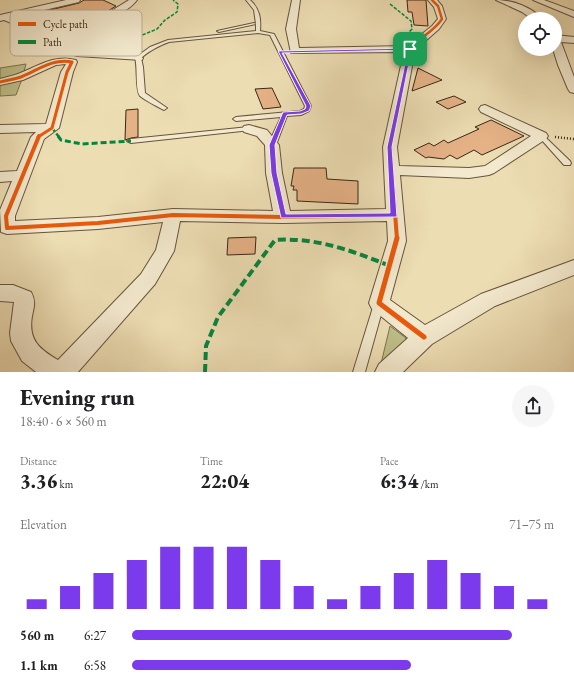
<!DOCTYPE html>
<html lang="en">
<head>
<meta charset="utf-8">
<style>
	body { margin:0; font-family:"EB Garamond",serif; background:#f6f6f6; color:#202124; height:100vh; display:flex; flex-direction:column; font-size:15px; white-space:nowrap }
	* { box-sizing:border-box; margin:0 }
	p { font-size:13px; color:#757577 }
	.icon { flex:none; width:22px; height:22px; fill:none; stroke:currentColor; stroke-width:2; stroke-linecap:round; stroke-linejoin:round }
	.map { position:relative; height:372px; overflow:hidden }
	.side { display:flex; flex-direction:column; background:#fff; flex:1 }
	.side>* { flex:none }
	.fabs { position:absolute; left:518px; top:12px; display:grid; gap:8px }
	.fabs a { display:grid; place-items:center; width:44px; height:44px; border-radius:50%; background:#fff; box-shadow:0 4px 16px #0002; font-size:20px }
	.pin { position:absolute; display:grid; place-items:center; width:34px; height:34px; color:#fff; margin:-17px; border-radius:8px; box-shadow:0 2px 6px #0006 }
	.round { display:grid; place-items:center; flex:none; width:42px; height:42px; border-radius:21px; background:#f6f6f6 }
	.overview { display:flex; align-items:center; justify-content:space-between; height:68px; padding:0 20px }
	h1 { font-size:22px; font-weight:800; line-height:30px }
	.stats { display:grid; grid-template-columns:repeat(3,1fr); gap:6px; height:68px; padding:4px 20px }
	.stats div { display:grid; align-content:center }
	.stats b { font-size:20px; font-weight:800 }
	.stats small { font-size:11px; font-weight:400 }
	.stats p { font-size:11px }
	.chart { height:112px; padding:8px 20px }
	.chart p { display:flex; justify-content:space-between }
	.chart svg { width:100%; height:72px; margin-top:4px; stroke:#7c3aed; stroke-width:6 }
	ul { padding:0 20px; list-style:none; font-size:13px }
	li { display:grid; grid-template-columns:64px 48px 1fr; align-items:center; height:30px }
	li i { height:10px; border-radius:5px; background:#7c3aed }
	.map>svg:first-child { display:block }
	.green { fill:#bebf89; stroke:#7c724f }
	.building { fill:#e5b286; stroke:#392615 }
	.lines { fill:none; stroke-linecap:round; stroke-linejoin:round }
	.lane-casing { stroke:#66543c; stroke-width:2 }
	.street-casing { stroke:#66543c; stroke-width:2 }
	.path-far1 { stroke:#392615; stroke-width:1.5; stroke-dasharray:0.5 1; stroke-linecap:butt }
	.path { stroke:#392615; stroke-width:2.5; stroke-dasharray:1 2; stroke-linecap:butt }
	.lane { fill:#f3e9ce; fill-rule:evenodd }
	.street { fill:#f3e9ce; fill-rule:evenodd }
	.quiet-far3 { stroke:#00873e; stroke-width:1.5; stroke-dasharray:3.5 1.5; stroke-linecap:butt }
	.quiet-far2 { stroke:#00873e; stroke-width:2.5; stroke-dasharray:4.5 2.5; stroke-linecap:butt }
	.quiet-far1 { stroke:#00873e; stroke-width:3; stroke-dasharray:6 3; stroke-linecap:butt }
	.quiet { stroke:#00873e; stroke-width:4; stroke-dasharray:8 4; stroke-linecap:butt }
	.cycleway-far3-casing { stroke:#f3e9ce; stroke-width:4 }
	.cycleway-far2-casing { stroke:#f3e9ce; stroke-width:5 }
	.cycleway-far1-casing { stroke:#f3e9ce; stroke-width:6 }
	.cycleway-casing { stroke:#f3e9ce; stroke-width:8 }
	.cycleway-far3 { stroke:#e8590c; stroke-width:2.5 }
	.cycleway-far2 { stroke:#e8590c; stroke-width:3 }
	.cycleway-far1 { stroke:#e8590c; stroke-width:4 }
	.cycleway { stroke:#e8590c; stroke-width:5 }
	.route { fill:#7c3aed; stroke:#fff; fill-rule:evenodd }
	.key { fill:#f3e9ce; stroke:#bbae96; stroke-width:1 }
	.key-label { font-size:11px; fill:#392615 }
</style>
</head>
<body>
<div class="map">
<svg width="574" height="372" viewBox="0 0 574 372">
	<rect width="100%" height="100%" fill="#edddb3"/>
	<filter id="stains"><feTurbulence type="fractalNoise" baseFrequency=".005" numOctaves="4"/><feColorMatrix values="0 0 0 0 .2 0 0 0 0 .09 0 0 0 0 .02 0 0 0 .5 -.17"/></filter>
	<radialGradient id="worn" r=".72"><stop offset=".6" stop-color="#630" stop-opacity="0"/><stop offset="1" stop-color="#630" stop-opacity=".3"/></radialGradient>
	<g class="green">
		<polygon points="26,64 22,79 16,95 0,96 0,68"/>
		<polygon points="390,326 406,338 408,345 379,372"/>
	</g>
	<g class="building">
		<polygon points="84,0 103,0 116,6 84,26 68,25 56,27 45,22 41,24 25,16 79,3"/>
		<polygon points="407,0 426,0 428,26 414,25 412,12 408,12"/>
		<polygon points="418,68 442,80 412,91"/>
		<polygon points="272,88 281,107 263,109 255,89"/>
		<polygon points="454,96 466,102 448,109 436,102"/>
		<polygon points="138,109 138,137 131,138 125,140 126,110"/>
		<polygon points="491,120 524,136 482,155 474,150 457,159 450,155 444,159 428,157 426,158 414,150 429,143 434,146 444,140 448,143 479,129 475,127"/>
		<polygon points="294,168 326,168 327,179 358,181 358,204 297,201 297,190 293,190 294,186 291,186"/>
		<polygon points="256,237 255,254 227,255 228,238"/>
	</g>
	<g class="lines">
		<g class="lane-casing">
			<g id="lane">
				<path d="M246,0h4c10,9 11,19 10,31l14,3 37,72 -2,5 -8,4 -14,1 -11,29 -4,2 -4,-2 13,-28 -45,4 -3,-2 3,-2 64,-6 4,-2 1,-3 -35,-71 -12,-2 -89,9c-11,4 -20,9 -28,16l2,9 2,26 22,15 -3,2 -2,-1c-7,-4 -16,-8 -22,-13 -5,-6 -2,-29 -5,-38l15,-11 18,-7 88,-9v-7l-37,8 -2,-1 37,-8 2,1 -2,-14z"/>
				<polygon points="249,127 252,129 251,130 131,143 127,141 131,139"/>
				<polygon points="541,134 543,135 570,161 571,163 570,165 564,165 539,137 538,136"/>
				<polygon points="379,300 383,301 384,304 365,372 353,372 374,304 375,301"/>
			</g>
		</g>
		<g class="street-casing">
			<g id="street">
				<polygon points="66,0 80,0 79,2 14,17 46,31 48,33 46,35 40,35 4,20 0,21 0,15"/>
				<path d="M129,0h8c-13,18 -51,23 -59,48l2,2 58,5 5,3 -1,2 -65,-4c-4,-1 -7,-3 -9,-7l5,-11 11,-10z"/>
				<path d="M292,0h8l-4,29 3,19 108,-2 25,-20 6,-7 -4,-12 -6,-7h9l5,6 4,13 -7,10 -24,21 -18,97 2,19 70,2 16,-2 46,-30 -50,-24 -2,-3 2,-3 4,-1 61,28 2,3 -2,3 -52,34 -5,2 -20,3 -69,-3 6,66 -16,59 35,25 56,-31 93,-34v15l-79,31 -63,38 -29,28h-28l4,-8 29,-26 -36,-29 -3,-6 19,-62 -1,-20 -104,2 -103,-2 -6,30 -19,33 -77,88h-42l-14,-11 -11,-20 -1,-8 4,-31 -14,-1v-16h13l18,7c5,9 3,15 1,24 -4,24 7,33 26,44l83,-86 15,-24 7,-28 -65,7 -91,5 -6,-2 -1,-22 12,-29 -12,1v-10l17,-1 14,-34 5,-5 -36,1v-8l46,-1 15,-52 5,-8 -10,1 -33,15 -23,5v-6c6,-2 13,-3 18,-5 20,-8 36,-20 58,-14l1,2 -4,10 -14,56 -15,11 -29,77v5l83,-4 75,-8 100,2 -7,-38 -1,-28 -8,-9 -13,-4 -2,-3 2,-3 5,-1 18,5 12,15 3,28 8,38 96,-2 -3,-62 21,-95 -113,1 -5,-24z"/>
				<path d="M496,0c16,0 36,7 46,19h-10l-10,-7z"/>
				<polygon points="533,0 544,0 574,11 574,17"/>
				<polygon points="555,35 574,37 574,43 561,42 574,77 574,93 570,92 568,89 558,65 553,49 555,49"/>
			</g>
		</g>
		<polyline class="path-far1" points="53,32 72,30"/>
		<polyline class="path" points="555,137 574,139"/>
		<use href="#lane" class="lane"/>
		<use href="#street" class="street"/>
		<g class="quiet-far3">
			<polyline points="390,4 411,21 412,29 408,33 415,42"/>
			<polyline points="113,55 114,51 133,46 135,38 157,29 165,20 177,12 178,4 173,0"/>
		</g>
		<polyline class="quiet-far2" points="52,128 59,137"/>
		<polyline class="quiet-far1" points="58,136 61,140 82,144 131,141"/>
		<path class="quiet" d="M205,372l1,-26 12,-29 57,-77c41,-3 78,11 115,26"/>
		<g class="cycleway-far3-casing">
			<path id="cycleway-far3" d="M408,60c4,-23 22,-23 34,-41l-4,-13 -6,-6"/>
		</g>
		<g class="cycleway-far2-casing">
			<g id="cycleway-far2">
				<path d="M0,82c7,-2 15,-3 21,-5 17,-7 32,-19 51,-15l-5,10 -15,56 -14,9"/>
				<polyline points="392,137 408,59"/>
			</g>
		</g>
		<g class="cycleway-far1-casing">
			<g id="cycleway-far1">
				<polyline points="39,136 6,216 7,228 98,223 173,215 283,217 394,215"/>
				<polyline points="392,136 390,147 397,239"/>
			</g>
		</g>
		<g class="cycleway-casing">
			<polyline id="cycleway" points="397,238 379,303 424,337"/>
		</g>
		<use href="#cycleway-far3" class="cycleway-far3"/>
		<use href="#cycleway-far2" class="cycleway-far2"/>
		<use href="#cycleway-far1" class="cycleway-far1"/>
		<use href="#cycleway" class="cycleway"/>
	</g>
	<path class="route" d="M412,48l-20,99 5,70 -116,1 -10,-45 -2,-28 14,-33 17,-1 5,-2 1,-3 -28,-55zM408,50l-21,97 3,66 -104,1 -9,-41 -2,-28 12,-30 14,-1 8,-3 2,-5 -29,-53z"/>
	<rect x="10" y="10" width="132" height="46" rx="6" class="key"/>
	<rect x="18" y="22" width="18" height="4" fill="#e8590c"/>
	<rect x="18" y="40" width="18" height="4" fill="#00873e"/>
	<g class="key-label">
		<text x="43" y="28">Cycle path</text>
		<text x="43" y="46">Path</text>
	</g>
	<rect width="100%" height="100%" filter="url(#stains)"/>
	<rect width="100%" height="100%" fill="url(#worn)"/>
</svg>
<div class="fabs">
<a><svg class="icon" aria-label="locate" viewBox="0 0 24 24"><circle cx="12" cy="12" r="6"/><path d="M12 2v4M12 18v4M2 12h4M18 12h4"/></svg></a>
</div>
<div class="pin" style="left:410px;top:49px;background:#1e9e55"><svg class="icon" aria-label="arrive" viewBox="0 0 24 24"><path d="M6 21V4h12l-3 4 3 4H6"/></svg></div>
</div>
<section class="side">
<div class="overview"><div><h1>Evening run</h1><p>18:40 · 6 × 560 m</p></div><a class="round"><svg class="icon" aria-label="share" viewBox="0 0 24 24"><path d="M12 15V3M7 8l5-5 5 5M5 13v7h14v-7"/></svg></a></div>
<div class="stats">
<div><p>Distance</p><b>3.36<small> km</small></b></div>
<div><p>Time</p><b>22:04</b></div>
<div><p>Pace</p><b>6:34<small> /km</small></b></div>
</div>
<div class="chart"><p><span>Elevation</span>71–75 m</p>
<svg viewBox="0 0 160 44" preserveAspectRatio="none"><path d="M5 44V38M15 44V30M25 44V22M35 44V14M45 44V6M55 44V6M65 44V6M75 44V14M85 44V30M95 44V38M105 44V30M115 44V22M125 44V14M135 44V22M145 44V30M155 44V38"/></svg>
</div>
<ul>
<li><b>560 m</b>6:27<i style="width:90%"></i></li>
<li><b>1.1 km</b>6:58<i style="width:66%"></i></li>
</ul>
</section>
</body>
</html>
